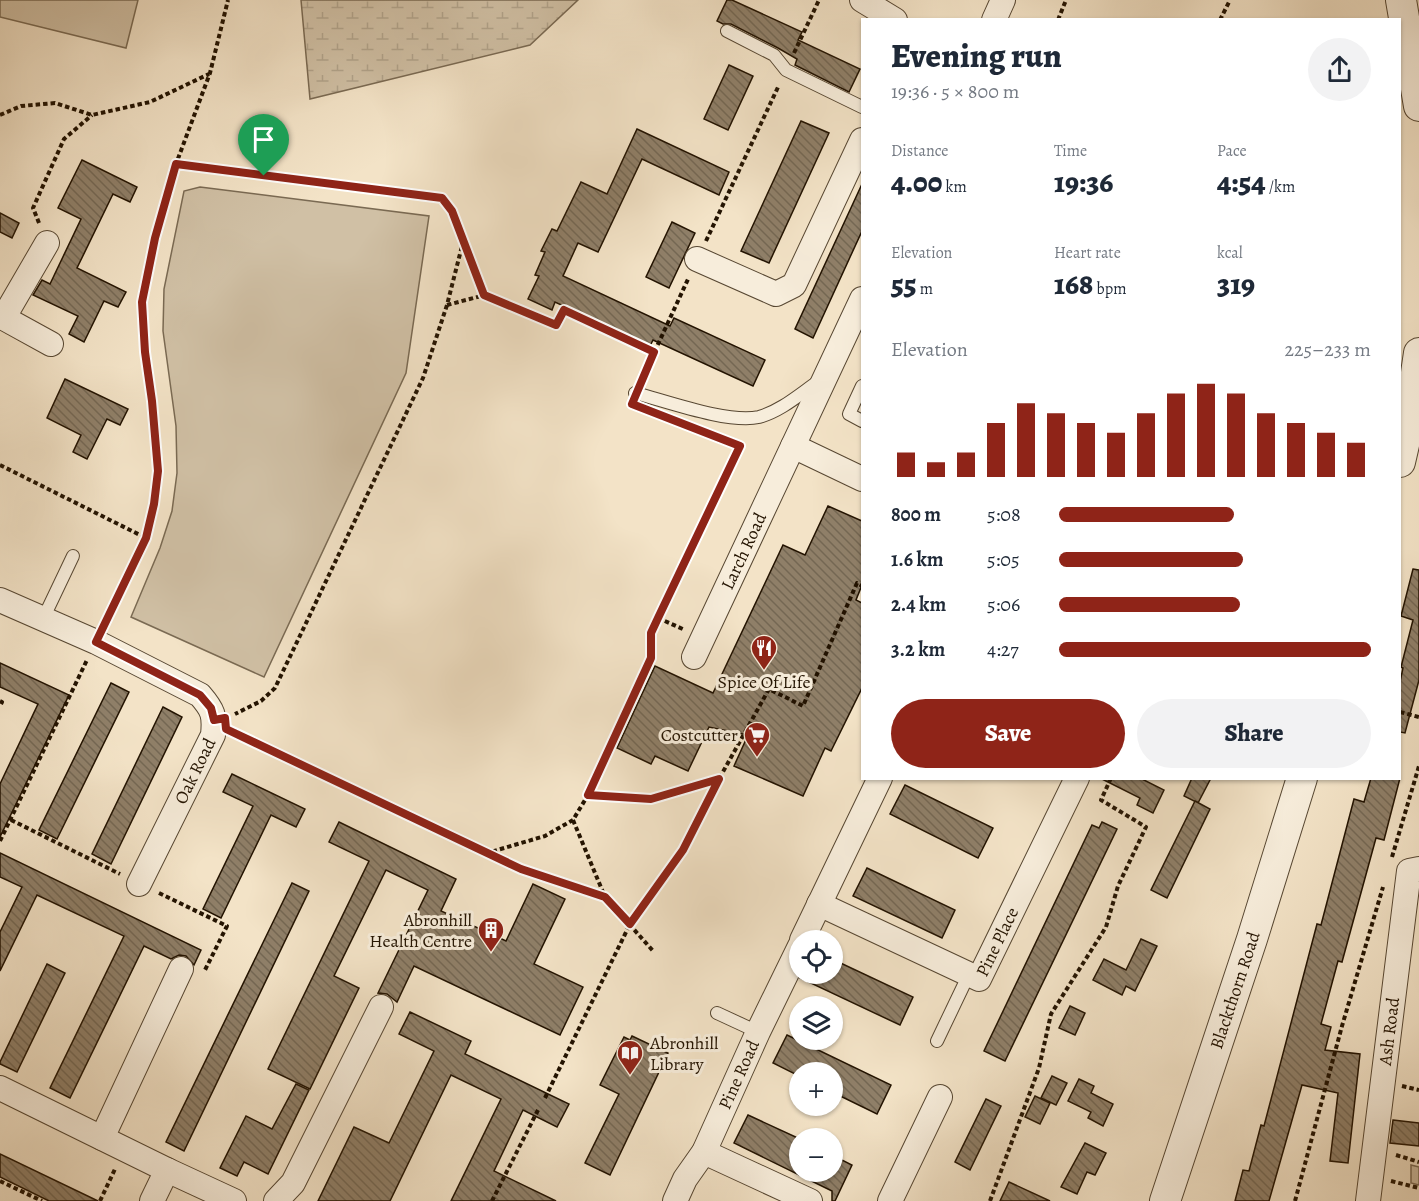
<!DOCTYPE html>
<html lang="en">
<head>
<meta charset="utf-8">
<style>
	body { margin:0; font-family:Alegreya,serif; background:#f2f2f3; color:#1f2937; height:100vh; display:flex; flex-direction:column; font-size:22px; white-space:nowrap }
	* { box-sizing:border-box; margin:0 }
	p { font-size:20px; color:#747a83 }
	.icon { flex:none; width:33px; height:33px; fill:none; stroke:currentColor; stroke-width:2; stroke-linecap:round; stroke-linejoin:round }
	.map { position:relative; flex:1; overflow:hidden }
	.side { position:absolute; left:861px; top:18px; width:540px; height:762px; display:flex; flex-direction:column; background:#fff; border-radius:0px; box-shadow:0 2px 4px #0004 }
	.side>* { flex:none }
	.buttons { position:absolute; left:789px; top:930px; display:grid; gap:12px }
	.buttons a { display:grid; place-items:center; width:54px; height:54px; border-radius:50%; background:#fff; box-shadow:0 2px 4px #0004; font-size:30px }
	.pin { position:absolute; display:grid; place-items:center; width:51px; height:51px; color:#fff; margin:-62px -26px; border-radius:50% 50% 50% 0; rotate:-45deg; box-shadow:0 0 6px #0007 }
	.pin .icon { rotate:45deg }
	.round { display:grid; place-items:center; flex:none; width:63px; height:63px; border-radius:32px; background:#f2f2f3 }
	.summary { display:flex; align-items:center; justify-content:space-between; height:102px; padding:0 30px }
	h1 { font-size:33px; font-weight:800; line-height:45px }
	.metrics { display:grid; grid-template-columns:repeat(3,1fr); gap:9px; height:102px; padding:6px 30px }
	.metrics div { display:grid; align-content:center }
	.metrics b { font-size:30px; font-weight:800 }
	.metrics small { font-size:16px; font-weight:400 }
	.metrics p { font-size:16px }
	.chart { height:168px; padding:12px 30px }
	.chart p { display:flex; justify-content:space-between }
	.chart svg { width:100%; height:108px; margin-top:6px; stroke:#8f2418; stroke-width:6 }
	.action { display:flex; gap:12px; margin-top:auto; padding:12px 30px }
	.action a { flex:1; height:69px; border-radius:36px; background:#8f2418; color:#fff; font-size:24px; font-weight:800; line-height:69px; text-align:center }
	.action a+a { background:#f2f2f3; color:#1f2937 }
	ul { padding:0 30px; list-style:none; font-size:20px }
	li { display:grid; grid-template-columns:96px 72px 1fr; align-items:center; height:45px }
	li i { height:15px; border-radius:8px; background:#8f2418 }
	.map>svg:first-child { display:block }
	.green { fill:#d0c0a5; stroke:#7a6a53; stroke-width:1.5 }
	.wetland { fill:url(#wetland-marsh); stroke:#7a6a53; stroke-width:1.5 }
	.building { fill:url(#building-back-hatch); stroke:#231301; stroke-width:1.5 }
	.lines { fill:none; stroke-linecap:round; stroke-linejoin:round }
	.service-casing { stroke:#574732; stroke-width:14 }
	.minor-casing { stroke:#574732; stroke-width:26 }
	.tertiary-casing { stroke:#574732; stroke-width:32 }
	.path { stroke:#231301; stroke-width:4; stroke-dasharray:4.5 3; stroke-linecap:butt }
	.service { stroke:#f7eddb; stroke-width:12 }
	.minor { stroke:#f7eddb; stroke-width:24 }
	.tertiary { stroke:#f7eddb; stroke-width:30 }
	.route-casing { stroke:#fff; stroke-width:12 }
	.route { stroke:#8f2418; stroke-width:8 }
	.labels { text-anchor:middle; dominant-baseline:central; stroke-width:6; stroke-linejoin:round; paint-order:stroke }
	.street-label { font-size:18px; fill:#231301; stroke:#f7eddb }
	.poi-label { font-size:18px; fill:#231301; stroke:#f7eddb; text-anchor:end }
</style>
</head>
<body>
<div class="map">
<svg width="1419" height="1201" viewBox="0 0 1419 1201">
	<defs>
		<pattern id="wetland-marsh" width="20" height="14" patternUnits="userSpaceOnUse" patternTransform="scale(1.5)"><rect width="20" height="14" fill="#d0c0a5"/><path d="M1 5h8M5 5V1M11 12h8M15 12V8" fill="none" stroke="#b2a48c"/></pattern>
		<pattern id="building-back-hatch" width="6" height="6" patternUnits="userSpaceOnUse" patternTransform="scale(1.5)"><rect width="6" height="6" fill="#8f7f68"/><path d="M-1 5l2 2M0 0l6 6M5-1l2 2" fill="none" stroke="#746753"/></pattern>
	</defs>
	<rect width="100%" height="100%" fill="#f3e3c7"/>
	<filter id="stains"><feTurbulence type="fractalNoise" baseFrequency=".00333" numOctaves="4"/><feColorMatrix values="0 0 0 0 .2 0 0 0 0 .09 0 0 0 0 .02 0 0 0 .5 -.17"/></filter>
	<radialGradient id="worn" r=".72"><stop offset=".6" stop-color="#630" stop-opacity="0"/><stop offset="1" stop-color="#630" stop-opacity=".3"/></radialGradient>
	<g class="green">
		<polygon points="0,0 138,0 126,48 0,17"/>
		<polygon points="200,187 429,216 406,373 264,677 131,617 160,548 172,511 177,473 176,426 163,331 164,289 184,191"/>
		<polygon points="1411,1165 1419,1167 1419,1185 1411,1183"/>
	</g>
	<polygon class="wetland" points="301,0 578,0 530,45 310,99"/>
	<g class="building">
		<polygon points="727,0 732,0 802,32 798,40 860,69 849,92 795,65 797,59 778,48 731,24 723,24 717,21"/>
		<polygon points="729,65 753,76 728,130 704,119"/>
		<polygon points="801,121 829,133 769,263 741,251"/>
		<polygon points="637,129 729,172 719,195 642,159 598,252 578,243 563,276 670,326 674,318 765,360 753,386 653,340 650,346 555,302 552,310 528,299 539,276 535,275 545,252 541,251 552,229 557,231 581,182 607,194"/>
		<polygon points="82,160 137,187 130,202 113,194 77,268 126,292 118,307 104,301 84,342 69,334 78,316 33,295 42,280 50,284 81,219 58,208"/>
		<polygon points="862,184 862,231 813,338 795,329"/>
		<polygon points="0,213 19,223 12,238 0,232"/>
		<polygon points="672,222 695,233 669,288 646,277"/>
		<polygon points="65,379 128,409 120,425 107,419 87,459 73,452 81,435 47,418"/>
		<polygon points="828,506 862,521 862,585 856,600 862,603 862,688 831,751 825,748 803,796 734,766 748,735 709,727 688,771 655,756 651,764 617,748 655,666 713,693 783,545 805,555"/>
		<polygon points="1413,569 1419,570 1419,680 1405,733 1400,732 1400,682 1403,668 1401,667 1413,620 1401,616"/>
		<polygon points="0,663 69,695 0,837 0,784 38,704 0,687"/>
		<polygon points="111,683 129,692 57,839 39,830"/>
		<polygon points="163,707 182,717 111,864 92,854"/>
		<polygon points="232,774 305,809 296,827 271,815 221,918 203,909 253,806 223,792"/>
		<polygon points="1100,778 1140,778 1164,790 1153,813 1137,805 1140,798"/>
		<polygon points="1192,778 1211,778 1198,803 1184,796"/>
		<polygon points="1371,778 1400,778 1384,840 1376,838 1342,962 1338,961 1321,1024 1331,1027 1325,1050 1360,1054 1348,1163 1330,1161 1338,1093 1302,1085 1269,1201 1235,1201 1243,1170 1249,1171 1261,1125 1264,1126 1317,924 1321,925 1354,799 1364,802"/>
		<polygon points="905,785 993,828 978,858 890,814"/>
		<polygon points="1195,801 1210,809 1167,898 1151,890"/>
		<polygon points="339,822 456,879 441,911 506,941 533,884 565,899 534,964 583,987 560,1035 414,966 397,1002 387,994 378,993 428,890 386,870 334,976 359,988 310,1089 268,1069 369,861 329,842"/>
		<polygon points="1102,822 1117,829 1005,1061 984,1051 1092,825 1099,828"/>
		<polygon points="0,853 201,950 194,965 186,956 179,955 171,959 144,946 70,1098 50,1088 124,936 37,895 0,971 0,932 22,887 0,877"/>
		<polygon points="867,868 955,910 942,938 853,896"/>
		<polygon points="292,883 309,891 184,1151 166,1142"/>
		<polygon points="1141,939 1157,946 1135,991 1126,986 1122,995 1093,980 1104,959 1126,970"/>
		<polygon points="832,959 913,997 900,1025 800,978 802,974 832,974"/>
		<polygon points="47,964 65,973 17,1072 0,1064 0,1062"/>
		<polygon points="1070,1006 1085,1013 1075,1035 1059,1028"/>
		<polygon points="410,1012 471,1041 465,1054 569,1104 557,1127 523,1110 494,1171 556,1201 451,1201 501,1099 451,1075 390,1201 318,1201 354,1127 389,1143 392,1137 434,1051 399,1034"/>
		<polygon points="787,1035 891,1085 877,1114 832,1092 832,1072 800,1072 799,1076 773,1063"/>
		<polygon points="632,1036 668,1053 610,1175 585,1163 619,1094 600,1085 624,1037 630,1040"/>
		<polygon points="1052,1076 1067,1083 1056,1105 1041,1098"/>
		<polygon points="1079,1079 1094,1086 1091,1093 1113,1104 1103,1126 1088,1118 1091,1112 1068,1101"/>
		<polygon points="296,1084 309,1090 268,1174 244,1162 237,1176 220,1168 246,1116 272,1129"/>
		<polygon points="1035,1096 1050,1103 1040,1124 1025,1117"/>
		<polygon points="986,1099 1001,1106 970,1170 955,1162"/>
		<polygon points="748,1115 800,1139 800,1172 832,1172 832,1155 852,1165 835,1201 832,1201 832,1191 734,1143"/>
		<polygon points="1393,1120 1419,1123 1419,1146 1390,1143"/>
		<polygon points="1085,1143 1106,1153 1095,1175 1087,1172 1077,1194 1061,1187"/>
		<polygon points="0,1154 98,1201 49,1201 0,1177"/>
		<polygon points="1009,1182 1050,1201 1000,1201"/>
	</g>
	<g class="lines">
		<g class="service-casing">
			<g id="service">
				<polyline points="727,31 774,55 786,70 862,107"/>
				<polyline points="862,386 849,414 862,421"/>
				<path d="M635,393c31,8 94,31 124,24 22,-6 41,-23 60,-36"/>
				<polyline points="43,619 73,556"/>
				<polyline points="717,1013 758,1032"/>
				<polyline points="937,1041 969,974"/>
			</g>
		</g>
		<g class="minor-casing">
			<g id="minor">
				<polyline points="862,0 895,20"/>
				<polyline points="994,20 1003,0"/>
				<polyline points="697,259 776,294 794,285 862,140"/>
				<polyline points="0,316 51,344"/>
				<polyline points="4,317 47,243"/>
				<polyline points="793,446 862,479"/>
				<path d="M0,600l96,42 104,53c13,15 15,20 13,40l-74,149"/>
				<path id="s1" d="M694,657l168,-358"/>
				<path id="s2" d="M819,904l160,75 98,-201"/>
				<polyline points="802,940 880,778"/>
				<polyline points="0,1088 167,1170 234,1201"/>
				<polyline points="102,1138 181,969"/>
				<polyline points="704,1152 810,1201"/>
				<polyline points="152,1201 167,1170"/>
				<polyline points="276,1201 293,1183 381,1007"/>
				<path id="s3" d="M675,1201l10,-22 19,-27 54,-120 42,-86"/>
				<polyline points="890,1201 940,1097"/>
				<path id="s4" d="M1368,1201l41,-330 10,-2"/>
			</g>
		</g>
		<g class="tertiary-casing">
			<g id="tertiary">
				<polyline points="1401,0 1419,106"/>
				<polyline points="1400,462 1408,427 1419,353"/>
				<path id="s5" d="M1165,1201l87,-262 50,-161"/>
			</g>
		</g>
		<g class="path">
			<polyline points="1058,20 1066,0"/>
			<polyline points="1220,20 1230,0"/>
			<polyline points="794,53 819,0"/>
			<polyline points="0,115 21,106 55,103 92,115 150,102 209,74"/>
			<polyline points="176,164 442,198 452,211 463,242 447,305 423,378 275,688 261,701 235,714"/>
			<polyline points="39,223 33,208 64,139 92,115"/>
			<polyline points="706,241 779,85"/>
			<polyline points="463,243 485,295"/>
			<polyline points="447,305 485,295 556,325 564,310 654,352"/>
			<polyline points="642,379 689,277"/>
			<polyline points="0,465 146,538"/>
			<polyline points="658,618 685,630"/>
			<polyline points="105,623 146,538 154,504 158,471 152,401 145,353 142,302 155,238 176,164 210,73 228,0"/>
			<polyline points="0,701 2,702 0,706"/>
			<polyline points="1400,712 1419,717"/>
			<polyline points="235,733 487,853 545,836 573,820 588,795 651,658 652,633 658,618 740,446 698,429"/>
			<polyline points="588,795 651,799 719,779 769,689 803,706 857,583 862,586"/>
			<polyline points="11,820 120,874"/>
			<polyline points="573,820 605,897 654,952"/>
			<polyline points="0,841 87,660"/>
			<polyline points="487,853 521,869 604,897"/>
			<polyline points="1392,857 1419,766"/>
			<polyline points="159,893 227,926 204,972"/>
			<polyline points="1402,1086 1419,1090"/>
			<polyline points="545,1098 630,924 683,850 719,780"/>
			<polyline points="1396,1155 1419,1162"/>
			<polyline points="0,1181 42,1201"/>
			<polyline points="1391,1181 1419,1188"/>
			<polyline points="100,1201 115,1169"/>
			<polyline points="492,1201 538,1110"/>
			<polyline points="990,1201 1039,1068 1051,1014 1106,927 1118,886 1146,827 1101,800 1111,778"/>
			<polyline points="1295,1201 1342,1026 1383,887"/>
		</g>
		<use href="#service" class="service"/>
		<use href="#minor" class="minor"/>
		<use href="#tertiary" class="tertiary"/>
	</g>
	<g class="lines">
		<g class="route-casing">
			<polygon id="route" points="176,164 442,198 452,211 484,295 556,325 564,310 654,352 632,404 740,446 658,618 651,633 651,658 588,795 651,799 719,779 683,850 630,924 605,897 521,869 226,729 225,718 214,720 211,708 200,695 96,642 146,538 154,504 158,471 152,401 145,352 142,302 155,238"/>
		</g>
		<use href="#route" class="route"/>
	</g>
	<defs>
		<g id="restaurant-pin" transform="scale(1.35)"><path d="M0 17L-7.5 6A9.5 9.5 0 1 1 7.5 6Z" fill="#8f2418" stroke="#f7eddb"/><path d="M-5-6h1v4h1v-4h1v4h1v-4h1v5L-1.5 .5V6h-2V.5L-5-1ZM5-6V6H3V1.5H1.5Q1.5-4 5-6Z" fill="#fff"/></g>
		<g id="supermarket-pin" transform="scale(1.35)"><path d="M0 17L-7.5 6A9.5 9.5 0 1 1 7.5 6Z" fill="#8f2418" stroke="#f7eddb"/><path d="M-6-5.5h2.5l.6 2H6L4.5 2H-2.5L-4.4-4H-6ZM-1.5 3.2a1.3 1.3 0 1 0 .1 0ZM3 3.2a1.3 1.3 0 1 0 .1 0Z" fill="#fff"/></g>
		<g id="building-pin" transform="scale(1.35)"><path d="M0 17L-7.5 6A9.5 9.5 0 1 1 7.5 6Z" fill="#8f2418" stroke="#f7eddb"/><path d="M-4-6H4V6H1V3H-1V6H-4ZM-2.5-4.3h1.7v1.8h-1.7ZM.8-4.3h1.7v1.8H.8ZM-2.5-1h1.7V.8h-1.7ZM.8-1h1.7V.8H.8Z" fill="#fff"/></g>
		<g id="library-pin" transform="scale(1.35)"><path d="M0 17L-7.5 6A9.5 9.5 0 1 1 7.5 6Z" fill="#8f2418" stroke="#f7eddb"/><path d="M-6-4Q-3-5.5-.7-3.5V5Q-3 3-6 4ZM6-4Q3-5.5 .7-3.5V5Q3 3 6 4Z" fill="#fff"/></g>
	</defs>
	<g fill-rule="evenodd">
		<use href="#restaurant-pin" x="764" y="648"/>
		<use href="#supermarket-pin" x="757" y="735"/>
		<use href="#building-pin" x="491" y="930"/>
		<use href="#library-pin" x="630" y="1053"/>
	</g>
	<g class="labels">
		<g class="street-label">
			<text stroke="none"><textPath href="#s1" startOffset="117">Larch Road</textPath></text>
			<text transform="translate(195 771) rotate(-64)">Oak Road</text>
			<text stroke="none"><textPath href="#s2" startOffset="218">Pine Place</textPath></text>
			<text stroke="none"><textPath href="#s5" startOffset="222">Blackthorn Road</textPath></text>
			<text stroke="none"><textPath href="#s4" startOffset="171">Ash Road</textPath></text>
			<text stroke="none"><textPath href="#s3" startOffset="142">Pine Road</textPath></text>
		</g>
		<g class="poi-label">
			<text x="764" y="682" text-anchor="middle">Spice Of Life</text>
			<text x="738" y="735">Costcutter</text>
			<text x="472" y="920">Abronhill<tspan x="472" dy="21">Health Centre</tspan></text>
			<text x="650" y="1043" text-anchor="start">Abronhill<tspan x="650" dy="21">Library</tspan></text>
		</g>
	</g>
	<rect width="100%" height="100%" filter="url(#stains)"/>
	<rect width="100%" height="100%" fill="url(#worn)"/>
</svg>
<div class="buttons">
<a><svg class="icon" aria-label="locate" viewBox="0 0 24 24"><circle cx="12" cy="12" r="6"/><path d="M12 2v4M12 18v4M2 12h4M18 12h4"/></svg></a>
<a><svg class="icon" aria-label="layers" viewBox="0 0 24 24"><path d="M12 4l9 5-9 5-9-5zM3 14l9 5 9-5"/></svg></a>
<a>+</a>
<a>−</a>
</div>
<div class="pin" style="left:264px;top:176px;background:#1e9e55"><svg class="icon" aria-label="arrive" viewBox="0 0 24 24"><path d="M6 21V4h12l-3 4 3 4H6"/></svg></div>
<section class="side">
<div class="summary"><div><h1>Evening run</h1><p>19:36 · 5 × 800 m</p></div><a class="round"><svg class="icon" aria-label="share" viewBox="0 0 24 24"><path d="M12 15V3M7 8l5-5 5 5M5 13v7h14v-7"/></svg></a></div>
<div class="metrics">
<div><p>Distance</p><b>4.00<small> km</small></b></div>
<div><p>Time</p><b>19:36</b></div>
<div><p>Pace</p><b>4:54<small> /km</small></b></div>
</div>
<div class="metrics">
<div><p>Elevation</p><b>55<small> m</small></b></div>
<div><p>Heart rate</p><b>168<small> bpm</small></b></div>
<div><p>kcal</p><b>319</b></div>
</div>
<div class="chart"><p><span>Elevation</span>225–233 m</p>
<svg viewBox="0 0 160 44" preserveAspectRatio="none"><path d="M5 44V34M15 44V38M25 44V34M35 44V22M45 44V14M55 44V18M65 44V22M75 44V26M85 44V18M95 44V10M105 44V6M115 44V10M125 44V18M135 44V22M145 44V26M155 44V30"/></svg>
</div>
<ul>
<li><b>800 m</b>5:08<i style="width:56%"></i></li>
<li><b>1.6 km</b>5:05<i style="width:59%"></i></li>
<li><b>2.4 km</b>5:06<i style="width:58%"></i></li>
<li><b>3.2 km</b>4:27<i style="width:100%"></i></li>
</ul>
<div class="action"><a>Save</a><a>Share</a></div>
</section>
</div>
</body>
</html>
